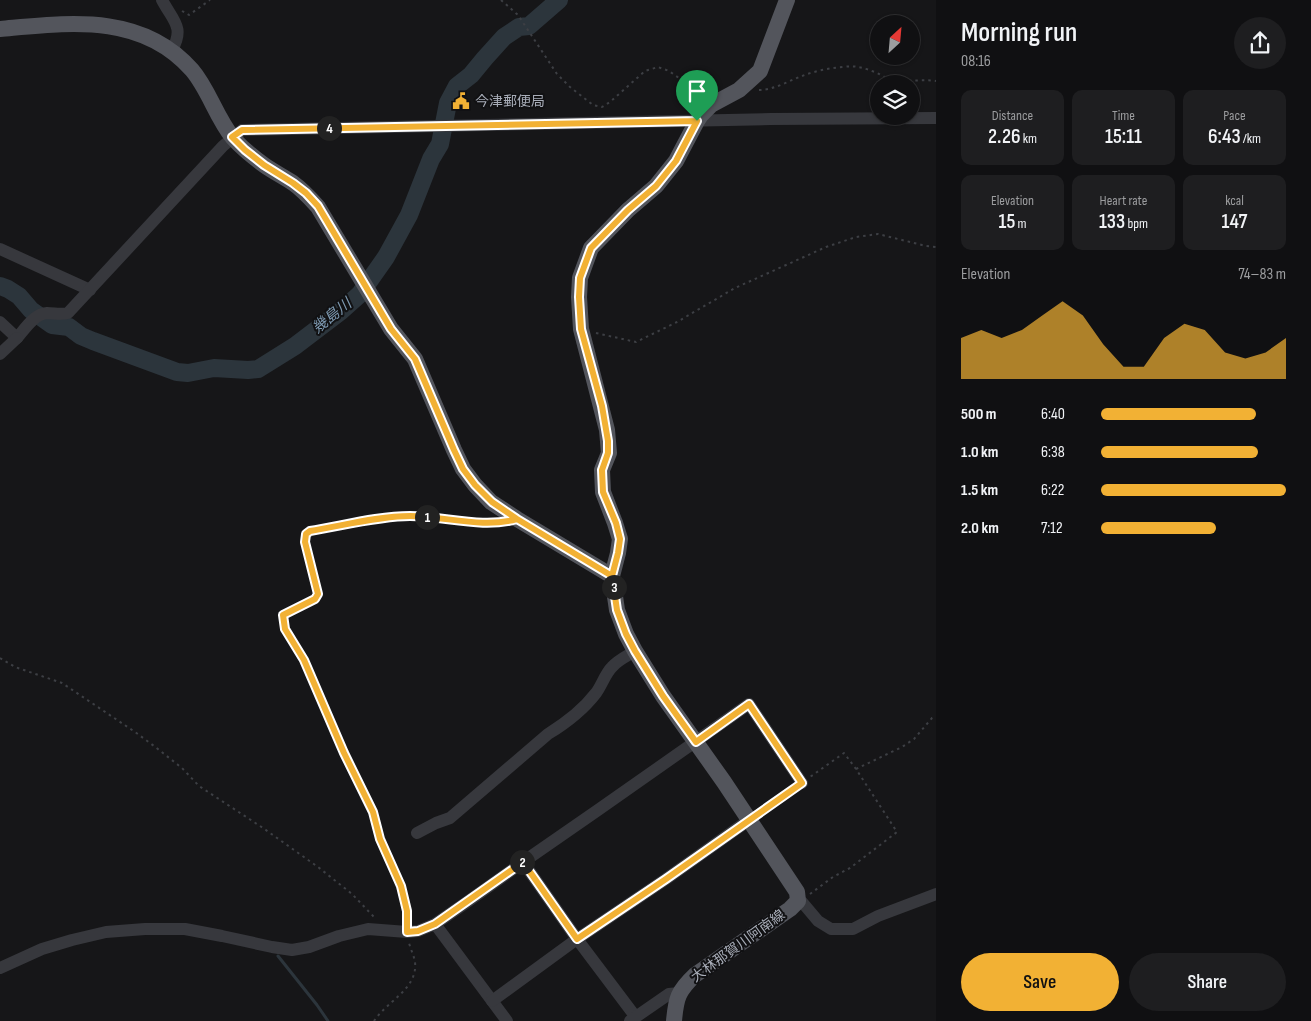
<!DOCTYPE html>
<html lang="en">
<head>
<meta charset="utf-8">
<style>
	body { margin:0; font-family:"Sofia Sans Condensed","Noto Sans JP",sans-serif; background:#1e1e20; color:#f1f3f6; height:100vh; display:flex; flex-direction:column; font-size:19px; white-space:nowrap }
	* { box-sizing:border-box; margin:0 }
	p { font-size:16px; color:#9c9d9f }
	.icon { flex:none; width:28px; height:28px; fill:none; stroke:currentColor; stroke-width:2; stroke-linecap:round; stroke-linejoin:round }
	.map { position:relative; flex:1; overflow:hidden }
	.panel { display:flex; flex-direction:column; background:#101012; width:375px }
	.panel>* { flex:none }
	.needle { width:32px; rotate:26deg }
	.fabs { position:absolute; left:870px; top:15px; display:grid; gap:10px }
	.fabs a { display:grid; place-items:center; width:50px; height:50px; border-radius:50%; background:#101012; box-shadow:0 1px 4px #0004,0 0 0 1px #303032; font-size:25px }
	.pin { position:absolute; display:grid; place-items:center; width:42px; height:42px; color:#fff; margin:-51px -21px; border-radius:50% 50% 50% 0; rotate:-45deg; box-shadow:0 0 5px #0007 }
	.pin .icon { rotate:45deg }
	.km { position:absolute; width:25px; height:25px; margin:-12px; border-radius:50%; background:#222; color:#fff; font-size:14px; line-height:25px; text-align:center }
	.round { display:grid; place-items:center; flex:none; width:52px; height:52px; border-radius:26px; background:#1e1e20 }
	.headline { display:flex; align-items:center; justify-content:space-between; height:85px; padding:0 25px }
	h1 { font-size:28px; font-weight:600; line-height:38px }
	.figures { display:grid; grid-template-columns:repeat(3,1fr); gap:8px; height:85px; padding:5px 25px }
	.figures div { display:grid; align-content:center; border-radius:10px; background:#1e1e20; text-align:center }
	.figures b { font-size:21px; font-weight:600 }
	.figures small { font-size:14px; font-weight:400 }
	.figures p { font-size:14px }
	.chart { height:140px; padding:10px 25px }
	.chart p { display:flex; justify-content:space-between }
	.chart svg { width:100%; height:90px; margin-top:5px; fill:#f2b134; opacity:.7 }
	.button { display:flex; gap:10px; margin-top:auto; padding:10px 25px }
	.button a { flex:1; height:58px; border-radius:30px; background:#f2b134; color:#111; font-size:20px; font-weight:600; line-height:58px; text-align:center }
	.button a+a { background:#1e1e20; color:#f1f3f6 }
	ul { padding:0 25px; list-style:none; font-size:16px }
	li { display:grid; grid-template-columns:80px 60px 1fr; align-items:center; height:38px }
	li i { height:12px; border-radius:6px; background:#f2b134 }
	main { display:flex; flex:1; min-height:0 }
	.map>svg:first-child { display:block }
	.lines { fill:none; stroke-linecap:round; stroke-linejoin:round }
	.stream { stroke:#2c353c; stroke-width:3 }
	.river { stroke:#2c353c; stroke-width:18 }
	.path { stroke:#3d3f44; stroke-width:2; stroke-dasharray:2.5 4; stroke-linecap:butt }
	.minor { stroke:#37383d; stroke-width:12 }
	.major { stroke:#53555c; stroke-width:16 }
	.route-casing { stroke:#fff; stroke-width:10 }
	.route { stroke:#f2b134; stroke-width:6 }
	.labels { text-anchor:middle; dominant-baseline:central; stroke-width:4; stroke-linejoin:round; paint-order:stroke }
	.poi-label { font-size:14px; fill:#a8adb8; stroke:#111113; text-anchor:start }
	.street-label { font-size:14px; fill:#a8adb8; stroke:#111113 }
	.water-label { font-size:15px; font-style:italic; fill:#7f9bb3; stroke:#111113 }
</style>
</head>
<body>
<main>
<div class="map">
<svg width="936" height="1021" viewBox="0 0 936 1021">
	<rect width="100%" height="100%" fill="#161618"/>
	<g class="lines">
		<polyline class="stream" points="278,956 317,1005 328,1021"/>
		<polyline class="river" points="0,286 8,289 19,296 31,310 52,325 69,327 81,336 93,341 177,372 188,373 214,368 248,370 258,369 295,346 341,311 360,294 386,257 409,215 431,159 440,144 448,103 457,86 471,75 485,58 504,37 519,27 529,26 559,0"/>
		<g class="path">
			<polyline points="501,0 518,15 557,74 570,87 593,105 602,107 610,102 645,71 658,67 669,71 703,95"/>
			<polyline points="182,11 189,15 210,0"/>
			<path d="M759,90c15,0 29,-9 43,-14 13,-5 27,-8 41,-9 13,-2 22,1 34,6 5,2 11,7 17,7 14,2 27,-1 42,1"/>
			<polyline points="596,333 636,342 677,322 735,288 826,247 856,237 878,234 926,246 936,247"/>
			<polyline points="0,658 15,667 62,683 135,732 154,746 182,768 199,786 263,828 318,867 352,894 375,918"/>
			<polyline points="856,769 902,747 914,739 932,718 936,716"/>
			<polyline points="759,813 794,788"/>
			<polyline points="810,894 833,877 850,868 897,832 856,769 844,753 810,777"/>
			<polyline points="408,921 407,911 401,886 380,839 373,812 344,753 304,660 285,629 283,615 315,599 318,593 305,541 306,534 310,531 388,518 410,516 492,523 498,523"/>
			<path d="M374,1021c13,-20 44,-32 41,-59 -1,-6 -4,-12 -6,-19"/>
		</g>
		<g class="minor">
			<path d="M162,0c11,21 23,27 10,50"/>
			<polyline points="0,249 90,290"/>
			<path d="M0,322l17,16c8,-9 17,-24 30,-25 8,0 13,2 21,0l155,-167 19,-16 529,-11 165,-1"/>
			<polyline points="0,354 17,338"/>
			<path d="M417,833l19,-10 14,-5 98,-84c18,-11 35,-24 48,-41 6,-8 9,-19 16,-26 6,-7 15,-11 23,-16"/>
			<polyline points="523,862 577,939 635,1016"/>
			<polyline points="798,901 802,902 818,921 831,929 853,929 878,916 936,894"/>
			<polyline points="435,924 507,1021"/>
			<polyline points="0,968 42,949 72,940 106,932 145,929 185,929 222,936 272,947 292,950 309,947 339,936 368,929 407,932 418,931 435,924 467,902 523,862 598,810 749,704 802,783"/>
			<polyline points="492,1001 577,939 666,879 749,820"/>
			<polyline points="630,1021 669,994 679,993"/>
		</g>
		<g class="major">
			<path d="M0,29c68,-6 141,-17 192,41 17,20 24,47 41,68 9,10 20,19 31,27 10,7 20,12 29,18 10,7 17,15 25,24l73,122 24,30 39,91 9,19 12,16 16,17 26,17 95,57"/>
			<path d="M674,1021c2,-23 4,-30 21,-46l95,-66 8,-8 -1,-9 -73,-110 -61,-86 -28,-45 -9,-17 -9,-24 -5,-34 6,-23 2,-14 -5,-16 -12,-31 -1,-22 7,-17 -2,-23 -26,-101 -2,-32 1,-19 11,-30 37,-38 28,-24 20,-25 21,-40 4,-6 10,-10 28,-15 21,-19 27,-71"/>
		</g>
	</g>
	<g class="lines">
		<g class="route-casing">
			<path id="route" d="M697,121l-21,40 -20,25 -28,24 -37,38 -11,30 -1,19 2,32 21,77 6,35v12l-6,17 1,22 13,31 4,16 -2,14 -6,23 -95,-57c-35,10 -72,-3 -107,-3 -31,0 -69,10 -100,15l-4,3 -1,8 13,52 -3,5 -32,16 2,14 19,31 40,93 29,59 7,27 21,47 6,25v21l11,-1 17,-7 88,-62 54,77 89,-60 136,-96 -53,-79 -53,38 -33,-46 -28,-45 -9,-17 -9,-24 -5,-34 -95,-57 -25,-17 -17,-17 -12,-16 -9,-19 -39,-91 -24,-30 -73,-123 -12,-13 -13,-10 -29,-18 -19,-15 -13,-13 10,-7 455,-9"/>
		</g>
		<use href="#route" class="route"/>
	</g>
	<defs>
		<g id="civic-bare" transform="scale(1.35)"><path d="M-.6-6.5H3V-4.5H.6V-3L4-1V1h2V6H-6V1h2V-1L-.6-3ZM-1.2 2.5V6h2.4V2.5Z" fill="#f2b134" stroke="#111113" stroke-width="2.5" paint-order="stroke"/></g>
	</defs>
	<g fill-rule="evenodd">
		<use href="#civic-bare" x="461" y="101"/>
	</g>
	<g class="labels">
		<g class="poi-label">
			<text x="475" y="101">今津郵便局</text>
		</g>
		<g class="street-label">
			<text transform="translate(738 946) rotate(-36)">大林那賀川阿南線</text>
		</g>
		<g class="water-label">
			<text transform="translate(332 316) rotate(-39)">幾島川</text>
		</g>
	</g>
</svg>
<div class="fabs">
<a><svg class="needle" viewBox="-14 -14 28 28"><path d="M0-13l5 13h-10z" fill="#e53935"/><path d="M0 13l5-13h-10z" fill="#9c9d9f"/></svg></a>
<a><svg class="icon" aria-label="layers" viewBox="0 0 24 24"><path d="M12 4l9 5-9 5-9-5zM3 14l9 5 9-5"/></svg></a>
</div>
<div class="pin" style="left:697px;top:121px;background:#1e9e55"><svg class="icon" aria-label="arrive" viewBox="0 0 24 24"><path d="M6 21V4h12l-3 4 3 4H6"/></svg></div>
<b class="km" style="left:427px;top:517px">1</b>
<b class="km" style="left:522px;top:862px">2</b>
<b class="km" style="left:614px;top:587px">3</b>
<b class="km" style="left:329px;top:128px">4</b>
</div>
<section class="panel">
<div class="headline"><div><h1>Morning run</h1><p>08:16</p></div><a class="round"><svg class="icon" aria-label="share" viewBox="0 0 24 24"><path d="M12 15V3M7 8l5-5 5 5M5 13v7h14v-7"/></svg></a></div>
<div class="figures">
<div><p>Distance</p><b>2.26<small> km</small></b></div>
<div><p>Time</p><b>15:11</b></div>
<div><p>Pace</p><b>6:43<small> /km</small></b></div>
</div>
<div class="figures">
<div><p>Elevation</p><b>15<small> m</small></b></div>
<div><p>Heart rate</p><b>133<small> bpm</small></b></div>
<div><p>kcal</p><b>147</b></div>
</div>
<div class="chart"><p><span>Elevation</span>74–83 m</p>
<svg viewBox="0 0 160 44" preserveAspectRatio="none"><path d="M0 44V24L10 20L20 24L30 20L40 13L50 6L60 13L70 27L80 38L90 38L100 24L110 17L120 20L130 31L140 34L150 31L160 24V44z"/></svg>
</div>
<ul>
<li><b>500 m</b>6:40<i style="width:84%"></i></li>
<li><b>1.0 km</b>6:38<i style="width:85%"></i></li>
<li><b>1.5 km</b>6:22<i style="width:100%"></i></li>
<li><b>2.0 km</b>7:12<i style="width:62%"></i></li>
</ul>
<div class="button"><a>Save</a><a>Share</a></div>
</section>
</main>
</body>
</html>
